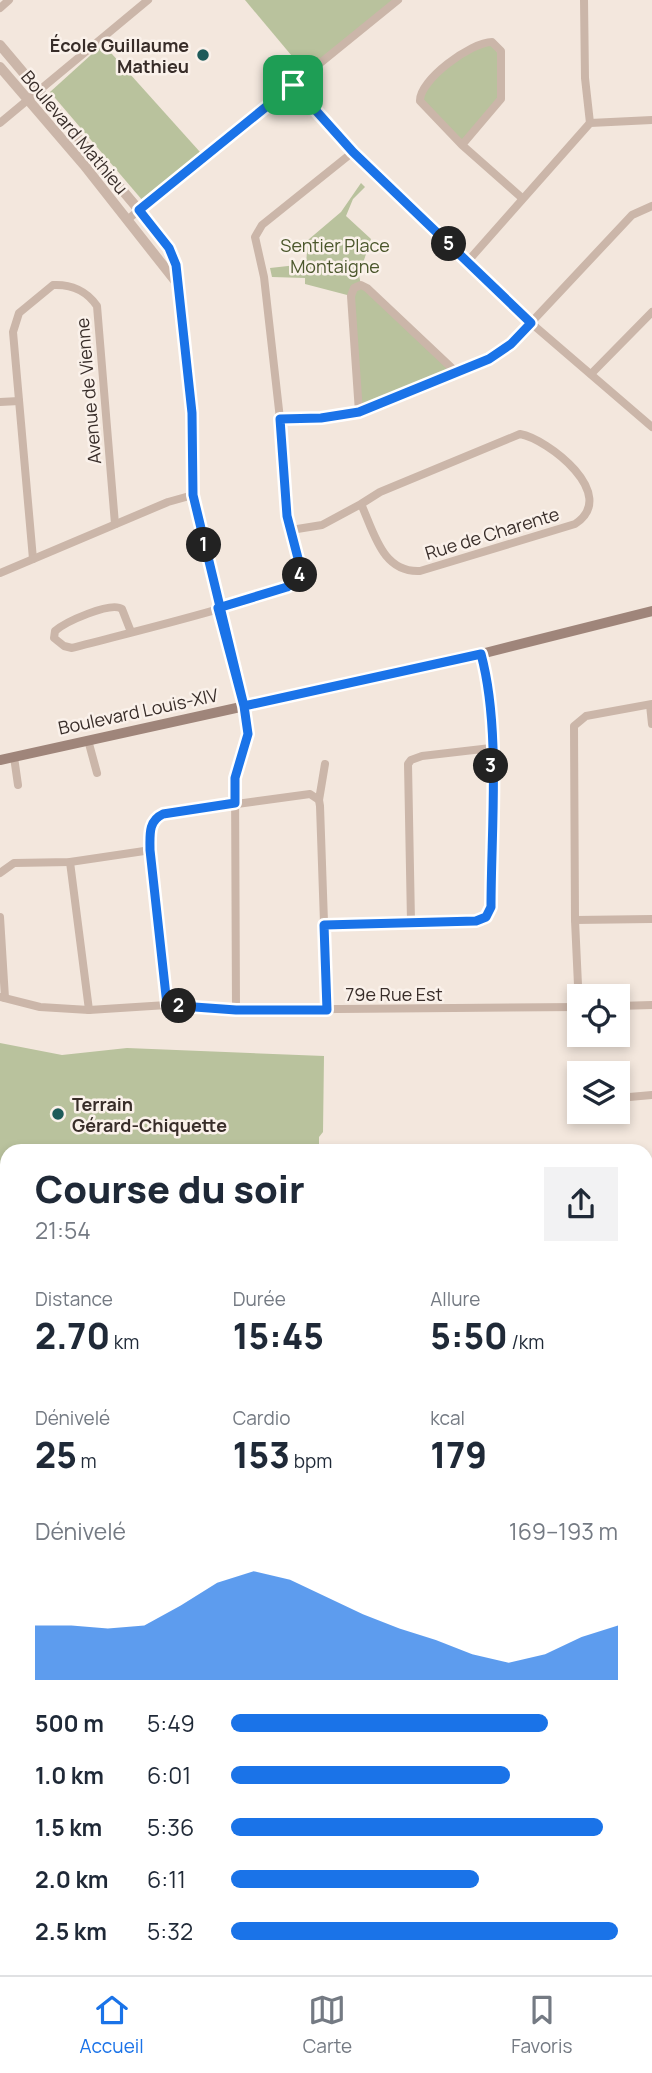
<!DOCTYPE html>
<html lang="fr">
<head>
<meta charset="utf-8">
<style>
	body { margin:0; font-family:Manrope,sans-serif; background:#f2f2f3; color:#1f2937; height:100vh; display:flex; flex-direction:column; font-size:26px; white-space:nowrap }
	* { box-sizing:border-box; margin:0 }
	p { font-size:23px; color:#747a83 }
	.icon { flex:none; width:38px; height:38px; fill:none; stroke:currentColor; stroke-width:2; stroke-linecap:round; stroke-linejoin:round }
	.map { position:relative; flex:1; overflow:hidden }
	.sheet { position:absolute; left:0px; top:1144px; width:653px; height:831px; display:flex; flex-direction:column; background:#fff; border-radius:21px 21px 0 0; box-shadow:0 4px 10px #0003 }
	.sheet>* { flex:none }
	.buttons { position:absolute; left:567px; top:984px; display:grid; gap:14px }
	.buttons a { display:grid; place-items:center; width:63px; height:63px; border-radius:0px; background:#fff; box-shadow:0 4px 10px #0003; font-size:35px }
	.pin { position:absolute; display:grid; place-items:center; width:60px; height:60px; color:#fff; margin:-30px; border-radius:14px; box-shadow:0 4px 10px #0006 }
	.km { position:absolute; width:35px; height:35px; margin:-18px; border-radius:50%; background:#222; color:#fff; font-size:19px; line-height:35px; text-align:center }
	.round { display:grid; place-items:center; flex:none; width:74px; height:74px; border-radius:0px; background:#f2f2f3 }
	.overview { display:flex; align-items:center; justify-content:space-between; height:119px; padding:0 35px }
	h1 { font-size:38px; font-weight:800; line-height:52px }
	.figures { display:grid; grid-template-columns:repeat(3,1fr); gap:10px; height:119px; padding:7px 35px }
	.figures div { display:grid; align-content:center }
	.figures b { font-size:35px; font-weight:800 }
	.figures small { font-size:19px; font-weight:400 }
	.figures p { font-size:19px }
	.chart { height:196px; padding:14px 35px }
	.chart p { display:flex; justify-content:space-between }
	.chart svg { width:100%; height:126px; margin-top:7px; fill:#1a73e8; opacity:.7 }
	ul { padding:0 35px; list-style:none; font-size:23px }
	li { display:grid; grid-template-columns:112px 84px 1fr; align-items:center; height:52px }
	li i { height:18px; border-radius:9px; background:#1a73e8 }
	.tabs { display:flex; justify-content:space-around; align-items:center; height:98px; border-top:2px solid #e0e1e3; background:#fff; font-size:19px; color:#747a83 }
	.tabs a { display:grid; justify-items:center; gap:4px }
	.tabs .current { color:#1a73e8 }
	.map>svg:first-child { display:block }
	.green { fill:#b9c29d }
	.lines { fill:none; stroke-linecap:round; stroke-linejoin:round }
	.minor { stroke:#cbb6a9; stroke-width:8 }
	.tertiary { stroke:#cbb6a9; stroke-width:10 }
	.secondary { stroke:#9f857a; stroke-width:10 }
	.route-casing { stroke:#fff; stroke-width:14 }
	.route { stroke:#1a73e8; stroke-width:9 }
	.poi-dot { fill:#1e5b5a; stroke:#faf1ea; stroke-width:2.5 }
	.labels { text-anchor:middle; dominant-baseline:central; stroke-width:5; stroke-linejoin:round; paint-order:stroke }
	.poi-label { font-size:18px; font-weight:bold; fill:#382d29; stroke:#faf1ea; text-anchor:end }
	.street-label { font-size:18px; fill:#382d29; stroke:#faf1ea }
	.park-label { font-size:18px; fill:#4b572c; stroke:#faf1ea }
</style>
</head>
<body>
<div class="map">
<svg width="652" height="1975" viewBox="0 0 652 1975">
	<rect width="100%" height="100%" fill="#f3e7dd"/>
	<g class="green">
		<polygon points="245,0 398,0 307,74"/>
		<polygon points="103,44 200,152 143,201 50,92"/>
		<polygon points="496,44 502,95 462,145 420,96 421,91 472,46"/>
		<polygon points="361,183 365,187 353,199 346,216 371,239 359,275 361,285 456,372 359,412 351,296 305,284 305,278 272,277 270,268 306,264 308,240 341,212"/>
		<polygon points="0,1043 62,1055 127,1048 324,1056 323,1132 319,1137 319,1151 7,1152 7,1379 0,1378"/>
	</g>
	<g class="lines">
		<g class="minor">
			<polyline points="584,0 585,78 590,123"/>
			<polyline points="0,8 9,0"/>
			<polyline points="293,85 353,152 531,323 652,427"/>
			<polyline points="0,123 148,0"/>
			<path d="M462,145l39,-46v-48l-9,-9c-21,0 -73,38 -72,59l42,44 60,53"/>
			<polyline points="127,220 398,0"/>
			<polyline points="468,261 590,123 652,120"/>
			<polyline points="591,374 652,312"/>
			<polyline points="0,402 19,401"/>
			<polyline points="359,412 351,296 354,288 361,285 367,288 456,372"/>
			<polyline points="280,419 321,418 359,412 490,359 511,344 632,215 652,206"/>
			<path d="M291,530l31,-5 39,-21c13,28 21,69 59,67l155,-47c45,-29 -27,-85 -55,-90l-140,58 -19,12"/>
			<path d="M33,559l-20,-227 6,-19 34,-28c18,-1 34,6 44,21l18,218"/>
			<polyline points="0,573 168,502 193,495"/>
			<path d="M131,632l-9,-23c-11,-8 -57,13 -67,22l-1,7 10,8 8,2c35,-10 210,-51 226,-69l2,-13 -13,-50 -7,-97 -16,-142 -9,-40 7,-12 91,-73"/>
			<polyline points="650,705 652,724"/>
			<polyline points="88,740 97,773"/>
			<polyline points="14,757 18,785"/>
			<polyline points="319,800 325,764"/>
			<polyline points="70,862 89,1010"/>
			<polyline points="0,873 14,863 70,862 151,850"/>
			<polyline points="0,917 5,998"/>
			<polyline points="575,920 652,919"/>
			<polyline points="411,922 408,764 411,760 422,756 491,748"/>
			<polyline points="324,925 476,921 490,913 492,719 481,654"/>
			<polyline points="0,997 40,1007 89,1010 167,1005 236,1010 579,1007"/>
			<polyline points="167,1005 151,850 153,821 163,814 310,794 319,800 320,806 327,1010"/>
			<polyline points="618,1006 652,1005"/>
			<polyline points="579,1007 575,920 574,726 586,716 652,704"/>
			<polyline points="236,1010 235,778 248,734 244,706"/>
			<polyline points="618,1098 652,1095"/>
			<polyline points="646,1269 652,1268"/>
			<polyline points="646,1287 652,1287"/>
			<polyline points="0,1378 7,1379"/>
			<polyline points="646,1440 652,1440"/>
			<polyline points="0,1487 7,1488"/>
			<polyline points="0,1588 7,1588"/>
			<polyline points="646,1634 652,1634"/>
			<polyline points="646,1718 651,1721 650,1751"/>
			<polyline points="646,1833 652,1833"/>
			<polyline points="0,1918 7,1918"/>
			<polyline points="525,1969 525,1975"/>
			<polyline points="91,1975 91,1969"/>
			<polyline points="309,1975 309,1969"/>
			<polyline points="601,1975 601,1969"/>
		</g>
		<g class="tertiary">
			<polyline points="0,45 139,210 169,248 176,265 192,413 193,495 244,706"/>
			<polyline points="0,67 84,165 177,283"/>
			<polyline points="0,1684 7,1684"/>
			<polyline points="646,1750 652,1751"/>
		</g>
		<polyline class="secondary" points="0,760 481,654 652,611"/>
	</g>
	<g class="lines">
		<g class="route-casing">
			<path id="route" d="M293,85l-154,125 30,38 7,17 16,148 1,82 51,211 4,28 -13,44v25l-72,11c-15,7 -13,21 -13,36l17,155 69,5h91l-3,-85 152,-4 10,-4 5,-10c0,-78 10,-179 -10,-253l-237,52 -26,-98 69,-21 11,-8 2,-13 -13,-50 -7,-97 41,-1 38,-6 130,-53 22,-15 20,-21 -178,-171 -60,-67"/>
		</g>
		<use href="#route" class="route"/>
	</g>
	<g class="poi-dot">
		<circle cx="203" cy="55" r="7"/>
		<circle cx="58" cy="1114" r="7"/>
	</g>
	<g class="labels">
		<g class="poi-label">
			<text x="189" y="45">École Guillaume<tspan x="189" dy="21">Mathieu</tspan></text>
			<text x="72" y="1104" text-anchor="start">Terrain<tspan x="72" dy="21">Gérard-Chiquette</tspan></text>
		</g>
		<g class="street-label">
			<text transform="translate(75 132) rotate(50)">Boulevard Mathieu</text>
			<text transform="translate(88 391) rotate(-95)">Avenue de Vienne</text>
			<text transform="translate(492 533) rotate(-17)">Rue de Charente</text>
			<text transform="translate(138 711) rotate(-12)">Boulevard Louis-XIV</text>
			<text x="394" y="994">79e Rue Est</text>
		</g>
		<g class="park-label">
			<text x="335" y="245">Sentier Place<tspan x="335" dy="21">Montaigne</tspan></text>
		</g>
	</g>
</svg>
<div class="buttons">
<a><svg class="icon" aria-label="locate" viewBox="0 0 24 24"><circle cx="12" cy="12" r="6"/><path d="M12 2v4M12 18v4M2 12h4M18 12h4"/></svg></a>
<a><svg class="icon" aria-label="layers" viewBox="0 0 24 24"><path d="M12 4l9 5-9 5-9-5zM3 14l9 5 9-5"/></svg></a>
</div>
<div class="pin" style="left:293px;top:85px;background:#1e9e55"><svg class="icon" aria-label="arrive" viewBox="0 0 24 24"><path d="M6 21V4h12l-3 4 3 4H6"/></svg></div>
<b class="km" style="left:204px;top:545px">1</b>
<b class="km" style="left:179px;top:1006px">2</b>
<b class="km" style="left:491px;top:766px">3</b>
<b class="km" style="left:300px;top:575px">4</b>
<b class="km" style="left:449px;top:244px">5</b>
<section class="sheet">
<div class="overview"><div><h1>Course du soir</h1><p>21:54</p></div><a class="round"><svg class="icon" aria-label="share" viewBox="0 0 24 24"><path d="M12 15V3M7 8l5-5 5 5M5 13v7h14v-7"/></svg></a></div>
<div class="figures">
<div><p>Distance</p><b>2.70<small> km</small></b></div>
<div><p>Durée</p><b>15:45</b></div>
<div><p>Allure</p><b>5:50<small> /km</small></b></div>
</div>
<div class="figures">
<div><p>Dénivelé</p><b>25<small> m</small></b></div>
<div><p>Cardio</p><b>153<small> bpm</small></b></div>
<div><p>kcal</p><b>179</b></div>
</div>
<div class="chart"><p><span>Dénivelé</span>169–193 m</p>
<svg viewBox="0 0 160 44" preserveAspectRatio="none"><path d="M0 44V25L10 25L20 26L30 25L40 18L50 10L60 6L70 9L80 15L90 21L100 26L110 30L120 35L130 38L140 35L150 29L160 25V44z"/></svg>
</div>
<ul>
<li><b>500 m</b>5:49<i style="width:82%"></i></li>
<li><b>1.0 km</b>6:01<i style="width:72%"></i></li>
<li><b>1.5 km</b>5:36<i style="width:96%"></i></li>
<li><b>2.0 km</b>6:11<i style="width:64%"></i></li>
<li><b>2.5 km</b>5:32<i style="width:100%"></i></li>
</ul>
</section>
</div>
<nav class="tabs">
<a class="current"><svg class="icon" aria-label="home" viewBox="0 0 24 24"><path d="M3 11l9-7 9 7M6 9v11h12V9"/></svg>Accueil</a>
<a><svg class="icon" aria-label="map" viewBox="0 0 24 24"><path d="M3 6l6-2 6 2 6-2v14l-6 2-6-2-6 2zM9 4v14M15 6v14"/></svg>Carte</a>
<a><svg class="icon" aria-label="saved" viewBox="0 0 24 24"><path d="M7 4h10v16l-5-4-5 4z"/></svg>Favoris</a>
</nav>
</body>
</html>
